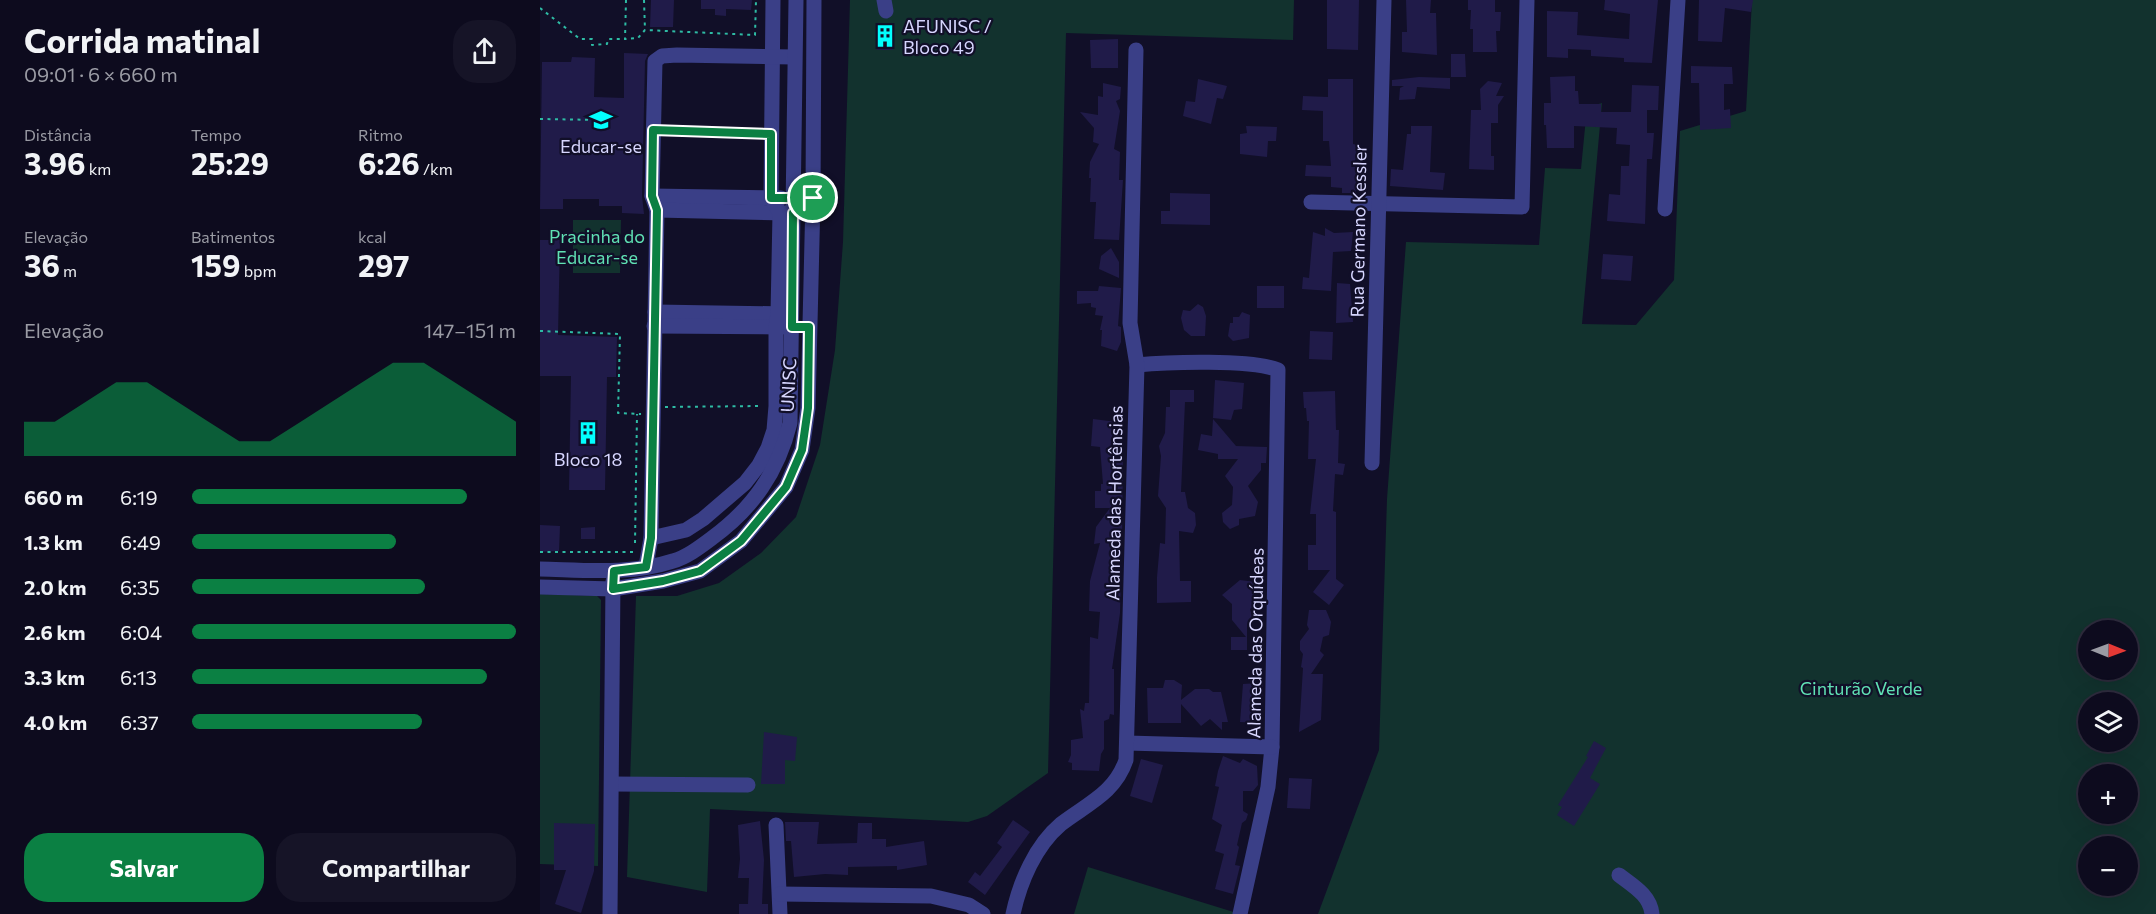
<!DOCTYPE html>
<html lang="pt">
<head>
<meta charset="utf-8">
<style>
	body { margin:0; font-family:Commissioner,sans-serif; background:#161427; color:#f1f3f6; height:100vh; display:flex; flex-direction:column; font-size:22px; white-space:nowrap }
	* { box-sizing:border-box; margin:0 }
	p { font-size:20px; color:#9a9ba4 }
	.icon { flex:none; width:33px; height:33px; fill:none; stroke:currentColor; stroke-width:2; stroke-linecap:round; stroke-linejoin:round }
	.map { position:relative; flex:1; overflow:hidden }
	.drawer { display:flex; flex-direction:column; background:#0d0b1e; width:540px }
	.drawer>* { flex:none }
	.needle { width:39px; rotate:91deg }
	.fabs { position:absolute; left:1538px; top:620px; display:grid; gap:12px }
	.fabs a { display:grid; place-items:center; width:60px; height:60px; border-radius:50%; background:#0d0b1e; box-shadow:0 6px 24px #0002,0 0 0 2px #2d2b3c; font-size:30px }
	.pin { position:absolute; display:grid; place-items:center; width:51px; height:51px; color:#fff; margin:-26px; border:3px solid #fff; border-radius:50%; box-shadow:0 2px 6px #0007 }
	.round { display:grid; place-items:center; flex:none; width:63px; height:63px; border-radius:24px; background:#161427 }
	.head { display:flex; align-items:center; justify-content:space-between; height:102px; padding:0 24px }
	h1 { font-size:33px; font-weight:700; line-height:45px }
	.figures { display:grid; grid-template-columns:repeat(3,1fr); gap:9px; height:102px; padding:6px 24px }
	.figures div { display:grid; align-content:center }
	.figures b { font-size:30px; font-weight:700 }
	.figures small { font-size:16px; font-weight:400 }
	.figures p { font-size:16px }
	.chart { height:168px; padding:12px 24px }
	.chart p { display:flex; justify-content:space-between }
	.chart svg { width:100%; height:108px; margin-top:6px; fill:#0b8043; opacity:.7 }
	.primary-button { display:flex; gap:12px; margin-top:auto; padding:12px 24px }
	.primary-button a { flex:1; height:69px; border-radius:24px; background:#0b8043; color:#fff; font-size:24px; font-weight:700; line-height:69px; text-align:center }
	.primary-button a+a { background:#161427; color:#f1f3f6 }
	ul { padding:0 24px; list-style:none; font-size:20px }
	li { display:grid; grid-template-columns:96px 72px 1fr; align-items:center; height:45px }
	li i { height:15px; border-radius:8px; background:#0b8043 }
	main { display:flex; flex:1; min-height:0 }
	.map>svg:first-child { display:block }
	.green { fill:#12322e; fill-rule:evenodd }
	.building { fill:#201b49 }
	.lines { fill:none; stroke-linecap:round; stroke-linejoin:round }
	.path { stroke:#2ebba4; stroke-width:2; stroke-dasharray:3 4.5; stroke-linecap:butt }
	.minor { stroke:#3a3f87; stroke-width:15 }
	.route-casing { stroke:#fff; stroke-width:12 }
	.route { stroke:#0b8043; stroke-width:8 }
	.labels { text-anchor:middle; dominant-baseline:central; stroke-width:4.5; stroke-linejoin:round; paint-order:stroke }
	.poi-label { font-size:18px; fill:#d7d6ff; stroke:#110f28 }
	.street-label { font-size:18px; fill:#d7d6ff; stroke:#110f28 }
	.park-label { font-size:18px; fill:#60e1b4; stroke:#110f28 }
</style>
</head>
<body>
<main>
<section class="drawer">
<div class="head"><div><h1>Corrida matinal</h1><p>09:01 · 6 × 660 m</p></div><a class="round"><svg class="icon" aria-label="share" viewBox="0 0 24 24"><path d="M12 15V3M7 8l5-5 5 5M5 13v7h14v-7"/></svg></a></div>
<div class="figures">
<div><p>Distância</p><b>3.96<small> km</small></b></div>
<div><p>Tempo</p><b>25:29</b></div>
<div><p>Ritmo</p><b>6:26<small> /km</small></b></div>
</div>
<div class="figures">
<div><p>Elevação</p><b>36<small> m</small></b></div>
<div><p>Batimentos</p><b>159<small> bpm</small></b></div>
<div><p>kcal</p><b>297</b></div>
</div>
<div class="chart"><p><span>Elevação</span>147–151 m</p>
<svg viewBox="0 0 160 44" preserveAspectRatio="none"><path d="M0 44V30L10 30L20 22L30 14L40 14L50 22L60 30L70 38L80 38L90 30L100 22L110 14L120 6L130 6L140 14L150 22L160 30V44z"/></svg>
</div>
<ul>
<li><b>660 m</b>6:19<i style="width:85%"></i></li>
<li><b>1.3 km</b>6:49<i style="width:63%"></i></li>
<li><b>2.0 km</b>6:35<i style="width:72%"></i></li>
<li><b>2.6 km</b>6:04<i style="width:100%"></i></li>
<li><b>3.3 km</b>6:13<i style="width:91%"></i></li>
<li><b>4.0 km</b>6:37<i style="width:71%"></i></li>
</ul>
<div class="primary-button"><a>Salvar</a><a>Compartilhar</a></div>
</section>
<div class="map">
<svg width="1616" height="914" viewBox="0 0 1616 914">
	<rect width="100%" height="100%" fill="#110f28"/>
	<g class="green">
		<polygon points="310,0 754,0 753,40 526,33 508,773 447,816 428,822 170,809 167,892 87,877 96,596 137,596 179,583 221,553 256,517 280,445 295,350 303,242"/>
		<path d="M1212,0h404v914h-838l61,-164 8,-251 19,-257 133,3 6,-77 36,1 6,-62 15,-4 -20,221 54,1 38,-45 6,-149 66,-20zM1548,630h39v39h-39zM1548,702h39v39h-39zM1548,774h39v39h-39zM1548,846h39v39h-39z"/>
		<polygon points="33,220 81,220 80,273 33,273"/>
		<polygon points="0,594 57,596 61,600 58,866 0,864"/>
		<polygon points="548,867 700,914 534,914"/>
	</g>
	<g class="building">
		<polygon points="111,0 134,0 133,27 110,27"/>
		<polygon points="161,0 212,0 211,10 186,9 186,16 175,15 175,9 161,9"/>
		<polygon points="787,0 819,0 818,50 787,49"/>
		<polygon points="866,0 891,0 890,13 896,13 897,55 862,52 862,32 867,32"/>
		<polygon points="928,0 955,0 955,12 961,12 960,31 956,31 957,52 933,52 933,29 930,29 931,10 928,10"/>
		<polygon points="1065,0 1118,0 1112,63 1084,62 1084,58 1051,56 1051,50 1028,49 1028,58 1007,57 1007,11 1038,12 1037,35 1089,39 1090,14 1064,10"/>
		<polygon points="1159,0 1213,0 1211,12 1185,8 1182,42 1158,41"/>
		<rect x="337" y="23" width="16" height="27"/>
		<polygon points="578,39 578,68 551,68 550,40"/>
		<polygon points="84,53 108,54 105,61 102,196 104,214 82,213 82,206 59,206 59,199 23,199 23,209 0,209 2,62 31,62 32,57 55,58 54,97 84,98"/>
		<polygon points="911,54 925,54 926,77 911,77"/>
		<polygon points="1151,66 1192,67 1193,84 1184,84 1184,110 1190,109 1191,128 1160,130 1159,83 1151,83"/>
		<polygon points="1035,76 1035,91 1038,91 1039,104 1061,104 1061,112 1091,112 1092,85 1119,86 1118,110 1107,110 1107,133 1114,133 1112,159 1107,159 1105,224 1067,221 1069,194 1080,195 1081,166 1089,166 1090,145 1076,144 1077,128 1034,126 1034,148 1007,148 1006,125 1004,125 1004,103 1011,103 1010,77"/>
		<polygon points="879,77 910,78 910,89 877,87 875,99 859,100 860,88 864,86 852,86 852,80"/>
		<polygon points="658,79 687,86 683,99 677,98 671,124 643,116 646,101 655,102"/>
		<polygon points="788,79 813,79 813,144 817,145 818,155 811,167 817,167 816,193 802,193 802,188 791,187 791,177 765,176 766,165 791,166 789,141 783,141 783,111 762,110 763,96 788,97"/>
		<polygon points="948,81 962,83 956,96 964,96 958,105 958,123 951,123 951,156 954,156 954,170 929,169 931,110 941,110 940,89"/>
		<polygon points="563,83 581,87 580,99 576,101 580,111 574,149 580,152 579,180 583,180 579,240 554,239 556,202 550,202 551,178 549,178 550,162 559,144 553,142 554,128 540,112 558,115 558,96 563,97"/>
		<polygon points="706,126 737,127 736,141 728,141 727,157 700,154 700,134 707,133"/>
		<polygon points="871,126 892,126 890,172 905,173 903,190 850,186 851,169 863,170 867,134 871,134"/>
		<polygon points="630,193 670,194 670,225 621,224 621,211 630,211"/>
		<polygon points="785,228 794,233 813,232 811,251 793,252 791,291 762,289 763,277 769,278 773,232 785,236"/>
		<polygon points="0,240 20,240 18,335 77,337 76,377 67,377 65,490 29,490 31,376 0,376"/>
		<polygon points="571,248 579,262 579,278 559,269 561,256"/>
		<polygon points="1063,254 1093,256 1091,281 1061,279"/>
		<polygon points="797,283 810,284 813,322 796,323"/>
		<polygon points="559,286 581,288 578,326 581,327 581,342 577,351 561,346 562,330 560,330 563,316 555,315 556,308 551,307 551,303 537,304 537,291 558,291"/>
		<rect x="717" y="286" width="27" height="22"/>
		<polygon points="658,304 663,307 666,316 665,336 651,336 644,330 641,318 643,310 650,311"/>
		<polygon points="702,312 710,315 709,338 693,341 688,336 690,323 693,323 693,317 699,317"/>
		<polygon points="770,331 793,332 792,360 769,359"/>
		<polygon points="675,380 704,383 702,409 694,410 691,420 673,418"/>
		<polygon points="630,390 654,390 654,402 645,402 641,492 645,492 648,508 655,513 656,525 653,533 639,531 640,581 651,581 651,602 617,603 617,577 620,543 625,544 626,508 618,496 621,456 619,446 625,433 626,407 630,407"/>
		<polygon points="795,391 796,430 799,430 798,463 805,464 803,475 795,474 793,511 796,512 796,579 804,585 789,605 773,592 790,570 768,570 768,545 776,545 776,514 770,514 776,459 768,459 769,421 767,421 766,408 764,408 763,392"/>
		<polygon points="553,419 577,422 574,456 583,457 582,542 574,542 572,563 578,563 581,572 580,613 572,669 574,669 574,715 570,714 569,719 564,721 564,749 561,754 559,771 532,770 532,763 528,762 531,755 531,740 543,738 540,709 544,711 545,703 549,703 550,637 558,639 560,612 549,611 550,581 560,543 554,544 556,527 570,508 555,508 555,491 561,491 561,484 563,484 560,447 551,446"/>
		<polygon points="673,419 696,446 727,447 726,463 721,463 721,470 708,486 718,502 715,516 699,519 699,525 690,529 683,522 682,513 692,505 693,487 685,476 698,459 678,459 678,454 658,450 661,434 672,436"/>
		<polygon points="0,525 20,526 19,551 0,552"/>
		<polygon points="55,527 55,539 41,539 41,528"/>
		<polygon points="700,580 723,583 718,593 721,601 710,609 713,620 707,624 707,650 691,650 691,637 706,637 692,620 692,604 682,595"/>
		<polygon points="769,610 786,610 791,622 789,635 783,637 780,651 784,655 771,674 783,674 781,720 759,732 763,668 761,667 763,654 760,650 760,641 769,629 767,625"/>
		<polygon points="625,680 634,680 642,685 641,700 655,689 669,689 673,692 681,692 688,722 682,722 682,730 670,719 661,726 641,704 641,723 608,723 607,688 623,688"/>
		<polygon points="718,683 723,685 721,723 700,722 703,684"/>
		<polygon points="224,732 257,737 255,761 245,760 245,784 221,784"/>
		<polygon points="1054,741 1066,748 1050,778 1060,784 1034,826 1017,815 1022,807 1018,805 1048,757 1046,756"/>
		<polygon points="683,756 700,763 703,759 717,766 718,785 713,791 703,791 703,811 708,814 706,820 702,823 697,845 699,847 695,865 700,866 693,894 675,889 684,854 675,851 682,825 672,819 679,787 675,786 678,771"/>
		<polygon points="601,759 623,765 612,803 590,796"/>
		<polygon points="749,778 772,779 770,809 747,808"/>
		<polygon points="473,820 490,832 445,895 428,882 435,872 440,876 462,847 457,843"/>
		<polygon points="220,821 224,860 222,904 228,904 228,914 199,914 199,904 208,904 209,878 198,878 200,859 198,825"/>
		<polygon points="245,822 279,822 277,844 317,843 318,823 332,823 332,839 346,839 346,847 384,841 387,865 357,870 357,866 308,867 308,875 285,874 254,877 251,841 246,841"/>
		<polygon points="14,823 55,824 54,871 41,913 15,904 26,870 14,870"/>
	</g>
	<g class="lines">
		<g class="path">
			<polyline points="86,0 85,39 98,38 105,30 215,35 216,0"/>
			<polyline points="104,0 105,30"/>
			<polyline points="0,8 40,39 52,39 52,45 67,44 68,39 85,39"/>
			<polyline points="0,119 61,120"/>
			<polyline points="126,131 219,134"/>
			<polyline points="0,331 80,334 78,413 101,414"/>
			<polyline points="125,407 222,406"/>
			<polyline points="95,543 97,414"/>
			<polyline points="0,552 95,552"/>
		</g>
		<g class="minor">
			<polyline points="344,0 346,11"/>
			<polyline points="112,196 241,198"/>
			<polyline points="771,202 982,207 987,0"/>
			<polyline points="1125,209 1138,0"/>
			<polyline points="117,210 246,213"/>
			<polyline points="115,312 247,314"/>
			<polyline points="114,326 243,327"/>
			<path d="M597,365c30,-3 115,-6 141,5l-6,377 -4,40 -28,127"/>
			<polyline points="832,463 844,0"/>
			<polyline points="111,538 146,530 163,519 205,483 219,465 228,448 234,430 236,406 236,327 238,314 240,213 231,198 233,0"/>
			<polyline points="106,566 111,538 117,210 112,196 115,61 122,56 137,55 254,57"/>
			<path d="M0,569c44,1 90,6 133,-8 14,-4 27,-14 39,-23 41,-30 66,-66 78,-115l6,-423"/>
			<polyline points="0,587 73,589 123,581 160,571 201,541 246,487 262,450 268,408 273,198 274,0"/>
			<polyline points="587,743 732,747"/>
			<polyline points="72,784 208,785"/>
			<polyline points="236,825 240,914"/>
			<path d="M1079,875c14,11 31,20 33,39"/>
			<polyline points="240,894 391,896 429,905 443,914"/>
			<polyline points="70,914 73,581"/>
			<path d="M473,914c7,-32 22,-68 48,-90 26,-20 54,-31 65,-64l11,-395 -7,-42 6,-273"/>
		</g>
	</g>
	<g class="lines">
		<g class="route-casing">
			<polygon id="route" points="113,130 231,134 231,198 273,198 273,213 253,213 252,327 269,327 268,408 262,450 246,487 201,541 160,571 123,581 73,589 74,571 106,567 111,538 117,210 112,196"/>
		</g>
		<use href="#route" class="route"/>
	</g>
	<defs>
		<g id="building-bare" transform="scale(1.8)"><path d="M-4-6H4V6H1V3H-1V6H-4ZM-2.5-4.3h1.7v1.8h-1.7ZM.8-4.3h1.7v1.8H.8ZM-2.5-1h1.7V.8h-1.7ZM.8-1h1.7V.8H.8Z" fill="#02fffe" stroke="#110f28" stroke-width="2.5" paint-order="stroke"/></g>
		<g id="school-bare" transform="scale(1.8)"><path d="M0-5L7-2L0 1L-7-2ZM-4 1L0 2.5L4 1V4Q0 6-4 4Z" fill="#02fffe" stroke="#110f28" stroke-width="2.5" paint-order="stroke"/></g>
	</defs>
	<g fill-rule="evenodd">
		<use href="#building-bare" x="345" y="36"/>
		<use href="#school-bare" x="61" y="120"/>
		<use href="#building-bare" x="48" y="433"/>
	</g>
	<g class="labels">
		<g class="poi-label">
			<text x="363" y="26" text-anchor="start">AFUNISC /<tspan x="363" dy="21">Bloco 49</tspan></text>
			<text x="61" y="146">Educar-se</text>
			<text x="48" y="459">Bloco 18</text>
		</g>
		<g class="street-label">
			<text transform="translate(818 231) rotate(-89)">Rua Germano Kessler</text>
			<text transform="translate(248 385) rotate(-87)">UNISC</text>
			<text transform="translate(574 503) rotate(-89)">Alameda das Hortênsias</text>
			<text transform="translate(715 643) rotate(-89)">Alameda das Orquídeas</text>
		</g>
		<g class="park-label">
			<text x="57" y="236">Pracinha do<tspan x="57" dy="21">Educar-se</tspan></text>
			<text x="1321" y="688">Cinturão Verde</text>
		</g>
	</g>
</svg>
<div class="fabs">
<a><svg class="needle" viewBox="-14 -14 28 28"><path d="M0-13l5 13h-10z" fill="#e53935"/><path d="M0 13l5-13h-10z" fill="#9a9ba4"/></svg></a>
<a><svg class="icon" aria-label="layers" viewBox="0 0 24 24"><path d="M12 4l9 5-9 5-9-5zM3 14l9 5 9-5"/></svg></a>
<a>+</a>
<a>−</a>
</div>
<div class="pin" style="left:273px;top:198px;background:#1e9e55"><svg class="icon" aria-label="arrive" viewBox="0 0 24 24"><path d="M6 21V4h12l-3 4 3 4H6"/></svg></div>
</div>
</main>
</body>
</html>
